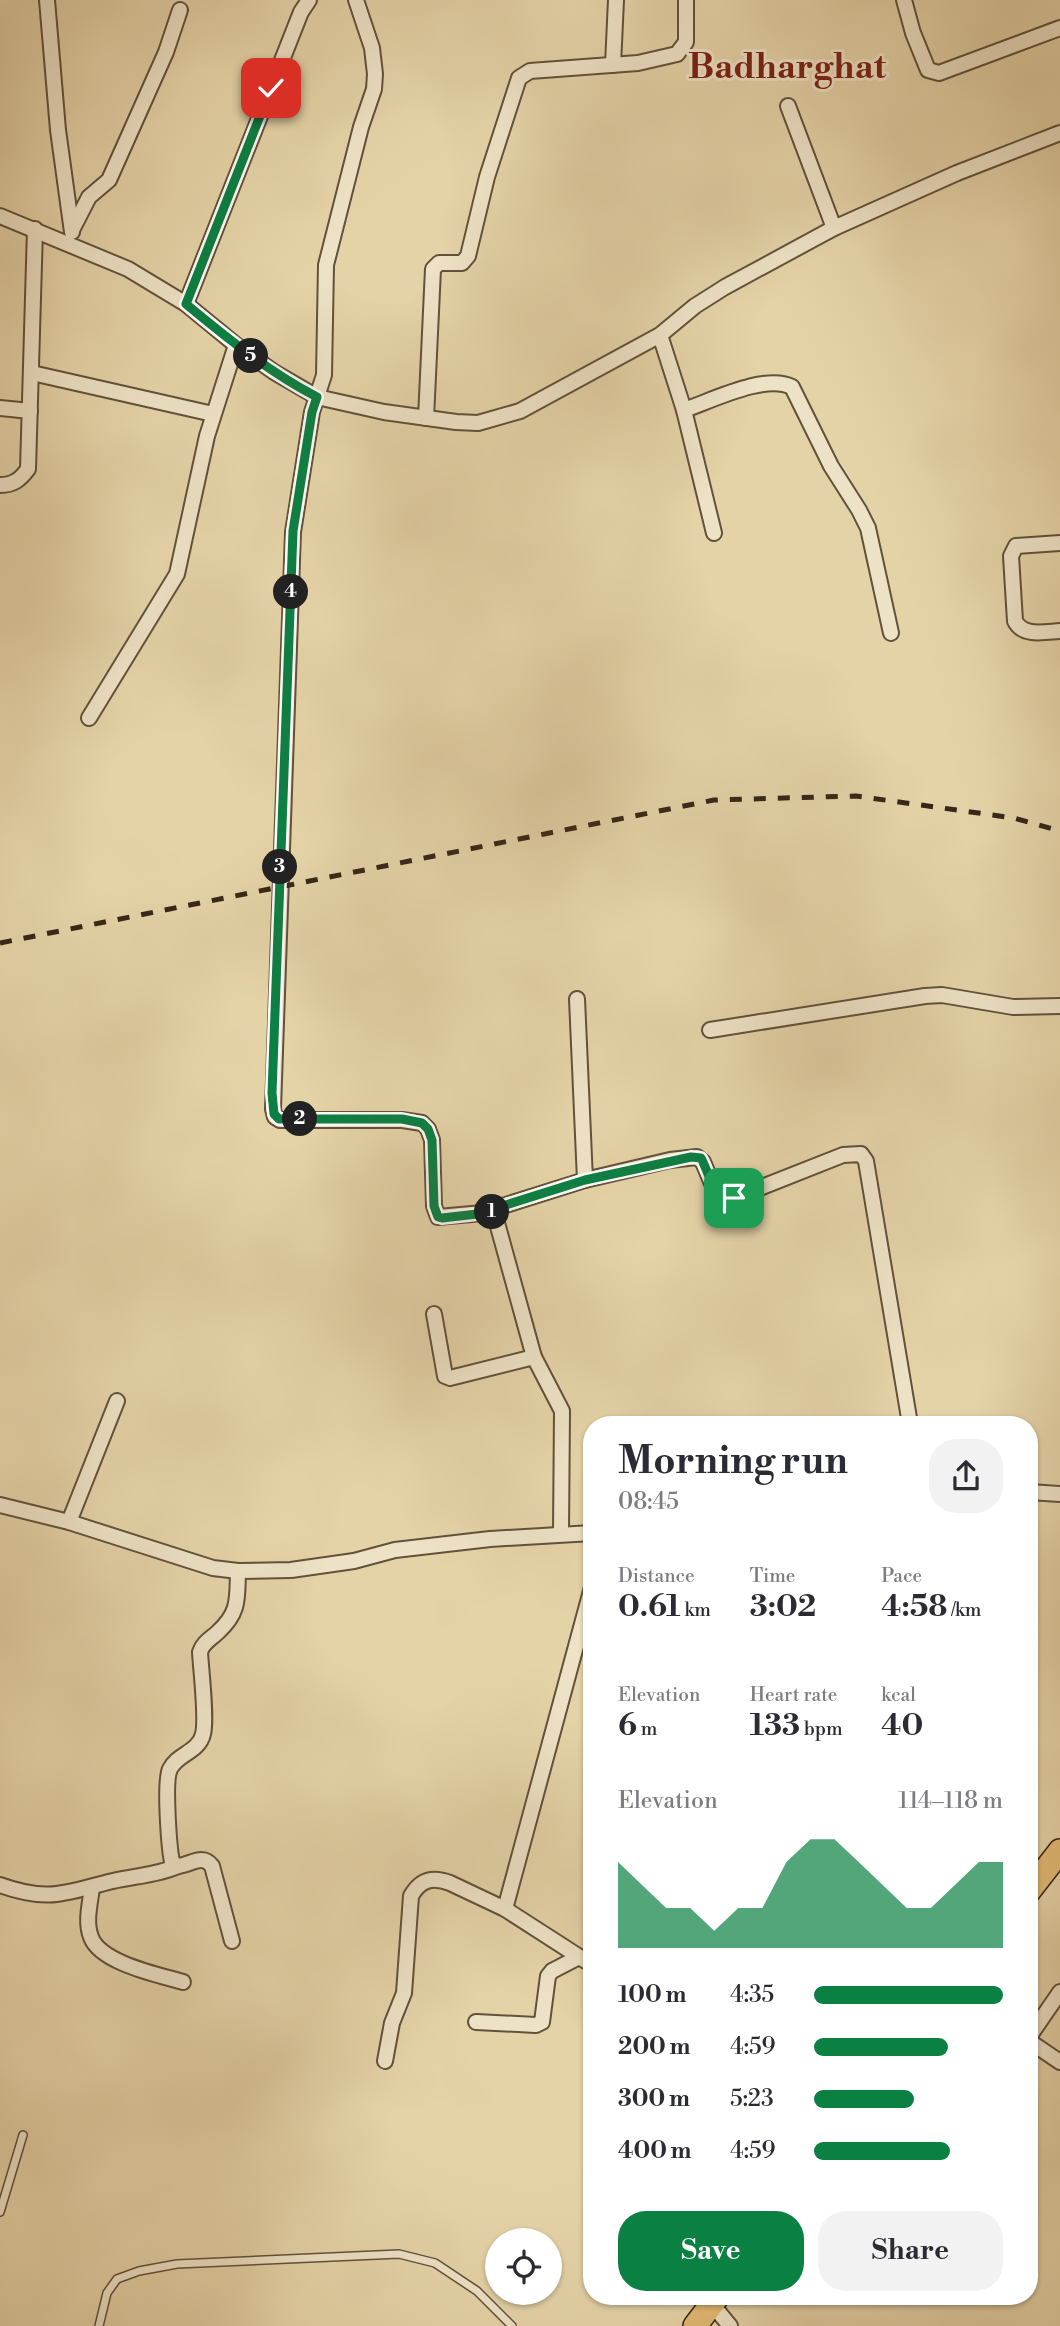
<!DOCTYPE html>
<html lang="en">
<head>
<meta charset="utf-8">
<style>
	body { margin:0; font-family:"Libre Bodoni",serif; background:#f2f2f3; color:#2b2b33; height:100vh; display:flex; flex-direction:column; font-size:26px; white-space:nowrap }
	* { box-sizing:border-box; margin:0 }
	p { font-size:23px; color:#7c7c81 }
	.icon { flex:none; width:38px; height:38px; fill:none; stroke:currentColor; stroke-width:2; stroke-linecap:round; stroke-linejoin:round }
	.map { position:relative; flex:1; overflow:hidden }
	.drawer { position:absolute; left:583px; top:1416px; width:455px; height:889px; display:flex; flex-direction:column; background:#fff; border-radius:28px; box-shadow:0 2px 5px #0004 }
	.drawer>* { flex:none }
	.fabs { position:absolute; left:485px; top:2228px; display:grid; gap:14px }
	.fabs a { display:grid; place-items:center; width:77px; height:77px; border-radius:50%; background:#fff; box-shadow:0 2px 5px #0004; font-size:35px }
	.pin { position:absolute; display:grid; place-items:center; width:60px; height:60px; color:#fff; margin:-30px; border-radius:14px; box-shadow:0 4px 10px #0006 }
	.km { position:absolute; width:35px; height:35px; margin:-18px; border-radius:50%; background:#222; color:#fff; font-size:19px; line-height:35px; text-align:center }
	.round { display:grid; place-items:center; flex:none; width:74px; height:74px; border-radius:28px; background:#f2f2f3 }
	.head { display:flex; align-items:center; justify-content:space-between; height:119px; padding:0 35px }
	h1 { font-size:38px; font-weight:700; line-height:52px }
	.figures { display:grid; grid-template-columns:repeat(3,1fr); gap:10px; height:119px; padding:7px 35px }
	.figures div { display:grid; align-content:center }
	.figures b { font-size:30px; font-weight:700 }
	.figures small { font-size:19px; font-weight:400 }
	.figures p { font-size:19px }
	.chart { height:196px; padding:14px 35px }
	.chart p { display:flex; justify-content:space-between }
	.chart svg { width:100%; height:126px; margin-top:7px; fill:#0b8043; opacity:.7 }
	.cta { display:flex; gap:14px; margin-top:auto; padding:14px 35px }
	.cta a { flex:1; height:80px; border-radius:28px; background:#0b8043; color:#fff; font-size:28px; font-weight:700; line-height:80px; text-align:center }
	.cta a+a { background:#f2f2f3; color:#2b2b33 }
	ul { padding:0 35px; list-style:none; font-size:23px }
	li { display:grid; grid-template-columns:112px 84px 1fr; align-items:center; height:52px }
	li i { height:18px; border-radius:9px; background:#0b8043 }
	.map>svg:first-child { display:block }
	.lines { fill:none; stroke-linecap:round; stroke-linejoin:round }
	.service-casing { stroke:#62513b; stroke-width:10 }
	.minor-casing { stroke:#62513b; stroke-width:18 }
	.primary-casing { stroke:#372617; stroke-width:26 }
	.service { stroke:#eee2c6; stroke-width:7 }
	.minor { stroke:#eee2c6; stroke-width:14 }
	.primary { stroke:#e2ba74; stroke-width:23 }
	.rail { stroke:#372617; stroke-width:5; stroke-dasharray:12 12; stroke-linecap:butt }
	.route-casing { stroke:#fff; stroke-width:14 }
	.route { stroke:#0b8043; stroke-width:9 }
	.labels { text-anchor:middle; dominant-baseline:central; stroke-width:6; stroke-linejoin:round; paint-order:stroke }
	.district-label { font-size:35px; font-weight:bold; fill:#7a1f14; stroke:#eee2c6 }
</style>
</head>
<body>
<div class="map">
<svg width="1060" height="2326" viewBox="0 0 1060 2326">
	<rect width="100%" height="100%" fill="#e5d3a8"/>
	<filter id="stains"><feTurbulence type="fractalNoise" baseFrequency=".00286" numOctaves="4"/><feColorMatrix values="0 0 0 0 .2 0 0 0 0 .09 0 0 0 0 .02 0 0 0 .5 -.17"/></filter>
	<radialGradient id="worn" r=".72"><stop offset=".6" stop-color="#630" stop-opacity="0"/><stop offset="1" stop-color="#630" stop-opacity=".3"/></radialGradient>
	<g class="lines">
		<g class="service-casing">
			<g id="service">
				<polyline points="0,2212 23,2135"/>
				<polyline points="99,2326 107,2293 117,2279 139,2271 177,2264 399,2254 435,2263 477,2291 512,2326"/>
			</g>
		</g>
		<g class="minor-casing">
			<g id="minor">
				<polyline points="47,0 58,130 72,232"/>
				<polyline points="356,0 372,48 375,74 374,89 361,127 326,265 324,375 312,412 293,532 273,1109 275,1117 280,1120 402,1120 422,1123 428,1129 432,1140 434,1206 438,1217 494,1212"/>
				<polyline points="904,0 913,33 928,70 939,73 1060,28"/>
				<polyline points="613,65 616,0"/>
				<polyline points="788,106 834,228"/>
				<polyline points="0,216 128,269 186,304 236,345 274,372 317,397 384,412 456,422 478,423 520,411 660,335 695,306 725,287 834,228 957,173 1060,133"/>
				<polyline points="72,230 89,197 109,180 166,52 180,10"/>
				<polyline points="186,304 301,12 309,0"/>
				<polyline points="660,335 684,410 714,533"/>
				<polyline points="32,373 213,414"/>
				<polyline points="0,408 30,411"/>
				<path d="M684,410c27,-9 82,-37 108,-23l39,79 28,44 9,18 23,105"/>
				<polyline points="426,418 433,269 439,263 462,263 468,256 487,177 519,78 530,71 638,63 677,54 686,42 686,0"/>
				<path d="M0,485c13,0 20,-5 28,-16l7,-240"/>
				<path d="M1060,543l-44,3 -5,10 4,65c8,16 29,11 45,10"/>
				<polyline points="89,718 177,574 207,436 236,345"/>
				<polyline points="577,999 585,1180"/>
				<polyline points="710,1030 925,996 942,995 1013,1007 1060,1006"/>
				<polyline points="434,1314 445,1376 450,1378 534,1357"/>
				<polyline points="1029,1492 1060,1494"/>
				<polyline points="0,1505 69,1522 213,1568 238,1571 291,1570 354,1561 395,1550 490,1539 592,1533"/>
				<polyline points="69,1522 117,1401"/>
				<polyline points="561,1533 562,1411 534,1357 494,1212 496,1208 585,1180 670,1160 697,1157 703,1162 716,1193 720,1196 734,1198 843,1155 861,1154 866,1161 910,1424"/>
				<path d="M0,1885c50,18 66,7 113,-4 22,-5 45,-6 65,-15"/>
				<path d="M92,1888c-2,16 -7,34 -1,49 9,26 68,38 92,45"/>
				<polyline points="505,1909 592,1587"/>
				<path d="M232,1941l-20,-75c-10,-13 -21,-1 -34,0l-6,-4c-3,-15 -8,-81 -2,-93 7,-15 29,-17 33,-35 4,-16 -2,-63 -3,-82 3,-10 11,-13 18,-20 22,-20 19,-34 20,-61"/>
				<polyline points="476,2022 536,2025 542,2022 548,1976 552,1971 579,1957"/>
				<polyline points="1029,2037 1060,1992"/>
				<polyline points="1029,2041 1060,2062"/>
				<path d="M385,2061l7,-38 12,-30 7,-97c9,-16 21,-20 39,-13l55,26 87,56"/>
				<polyline points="712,2304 730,2326"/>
			</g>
		</g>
		<g class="primary-casing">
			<g id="primary">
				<polyline points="1029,1891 1060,1851"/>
				<polyline points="695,2326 718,2296"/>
			</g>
		</g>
		<use href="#service" class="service"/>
		<use href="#minor" class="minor"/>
		<use href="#primary" class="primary"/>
		<polyline class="rail" points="0,943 714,800 856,796 1014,818 1060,831"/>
	</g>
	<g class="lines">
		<g class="route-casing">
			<path id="route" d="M271,88l-85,216c41,34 83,68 131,93l-5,15 -19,119 -21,562 2,21 5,5h123l20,4 6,6 4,11 2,66 4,11 4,1 53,-6 1,-4 89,-28 106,-23 10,1 2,4 13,31 4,3 14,2"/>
		</g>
		<use href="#route" class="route"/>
	</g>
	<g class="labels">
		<g class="district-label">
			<text x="787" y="67">Badharghat</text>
		</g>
	</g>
	<rect width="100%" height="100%" filter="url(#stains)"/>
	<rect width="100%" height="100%" fill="url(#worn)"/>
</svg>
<div class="fabs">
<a><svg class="icon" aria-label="locate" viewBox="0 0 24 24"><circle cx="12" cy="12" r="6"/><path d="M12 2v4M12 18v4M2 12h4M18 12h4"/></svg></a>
</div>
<div class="pin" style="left:734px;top:1198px;background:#1e9e55"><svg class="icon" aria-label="arrive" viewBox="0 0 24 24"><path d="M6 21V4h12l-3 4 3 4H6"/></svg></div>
<div class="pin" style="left:271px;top:88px;background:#d93025"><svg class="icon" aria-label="check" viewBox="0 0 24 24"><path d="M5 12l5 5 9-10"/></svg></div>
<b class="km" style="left:492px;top:1212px">1</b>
<b class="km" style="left:300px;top:1119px">2</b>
<b class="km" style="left:280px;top:867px">3</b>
<b class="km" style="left:291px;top:592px">4</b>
<b class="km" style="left:251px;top:356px">5</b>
<section class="drawer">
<div class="head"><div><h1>Morning run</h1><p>08:45</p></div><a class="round"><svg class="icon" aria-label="share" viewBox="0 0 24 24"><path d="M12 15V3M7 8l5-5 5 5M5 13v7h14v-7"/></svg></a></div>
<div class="figures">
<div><p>Distance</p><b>0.61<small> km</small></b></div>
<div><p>Time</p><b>3:02</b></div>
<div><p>Pace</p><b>4:58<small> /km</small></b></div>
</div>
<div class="figures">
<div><p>Elevation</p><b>6<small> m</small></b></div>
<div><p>Heart rate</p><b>133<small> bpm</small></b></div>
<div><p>kcal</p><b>40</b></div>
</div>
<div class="chart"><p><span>Elevation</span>114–118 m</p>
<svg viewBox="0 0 160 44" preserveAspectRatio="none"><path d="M0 44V14L10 22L20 30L30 30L40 38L50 30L60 30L70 14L80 6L90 6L100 14L110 22L120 30L130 30L140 22L150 14L160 14V44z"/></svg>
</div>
<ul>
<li><b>100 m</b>4:35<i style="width:100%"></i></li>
<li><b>200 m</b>4:59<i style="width:71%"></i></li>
<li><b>300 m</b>5:23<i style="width:53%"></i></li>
<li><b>400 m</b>4:59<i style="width:72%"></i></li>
</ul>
<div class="cta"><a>Save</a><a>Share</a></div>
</section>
</div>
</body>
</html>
